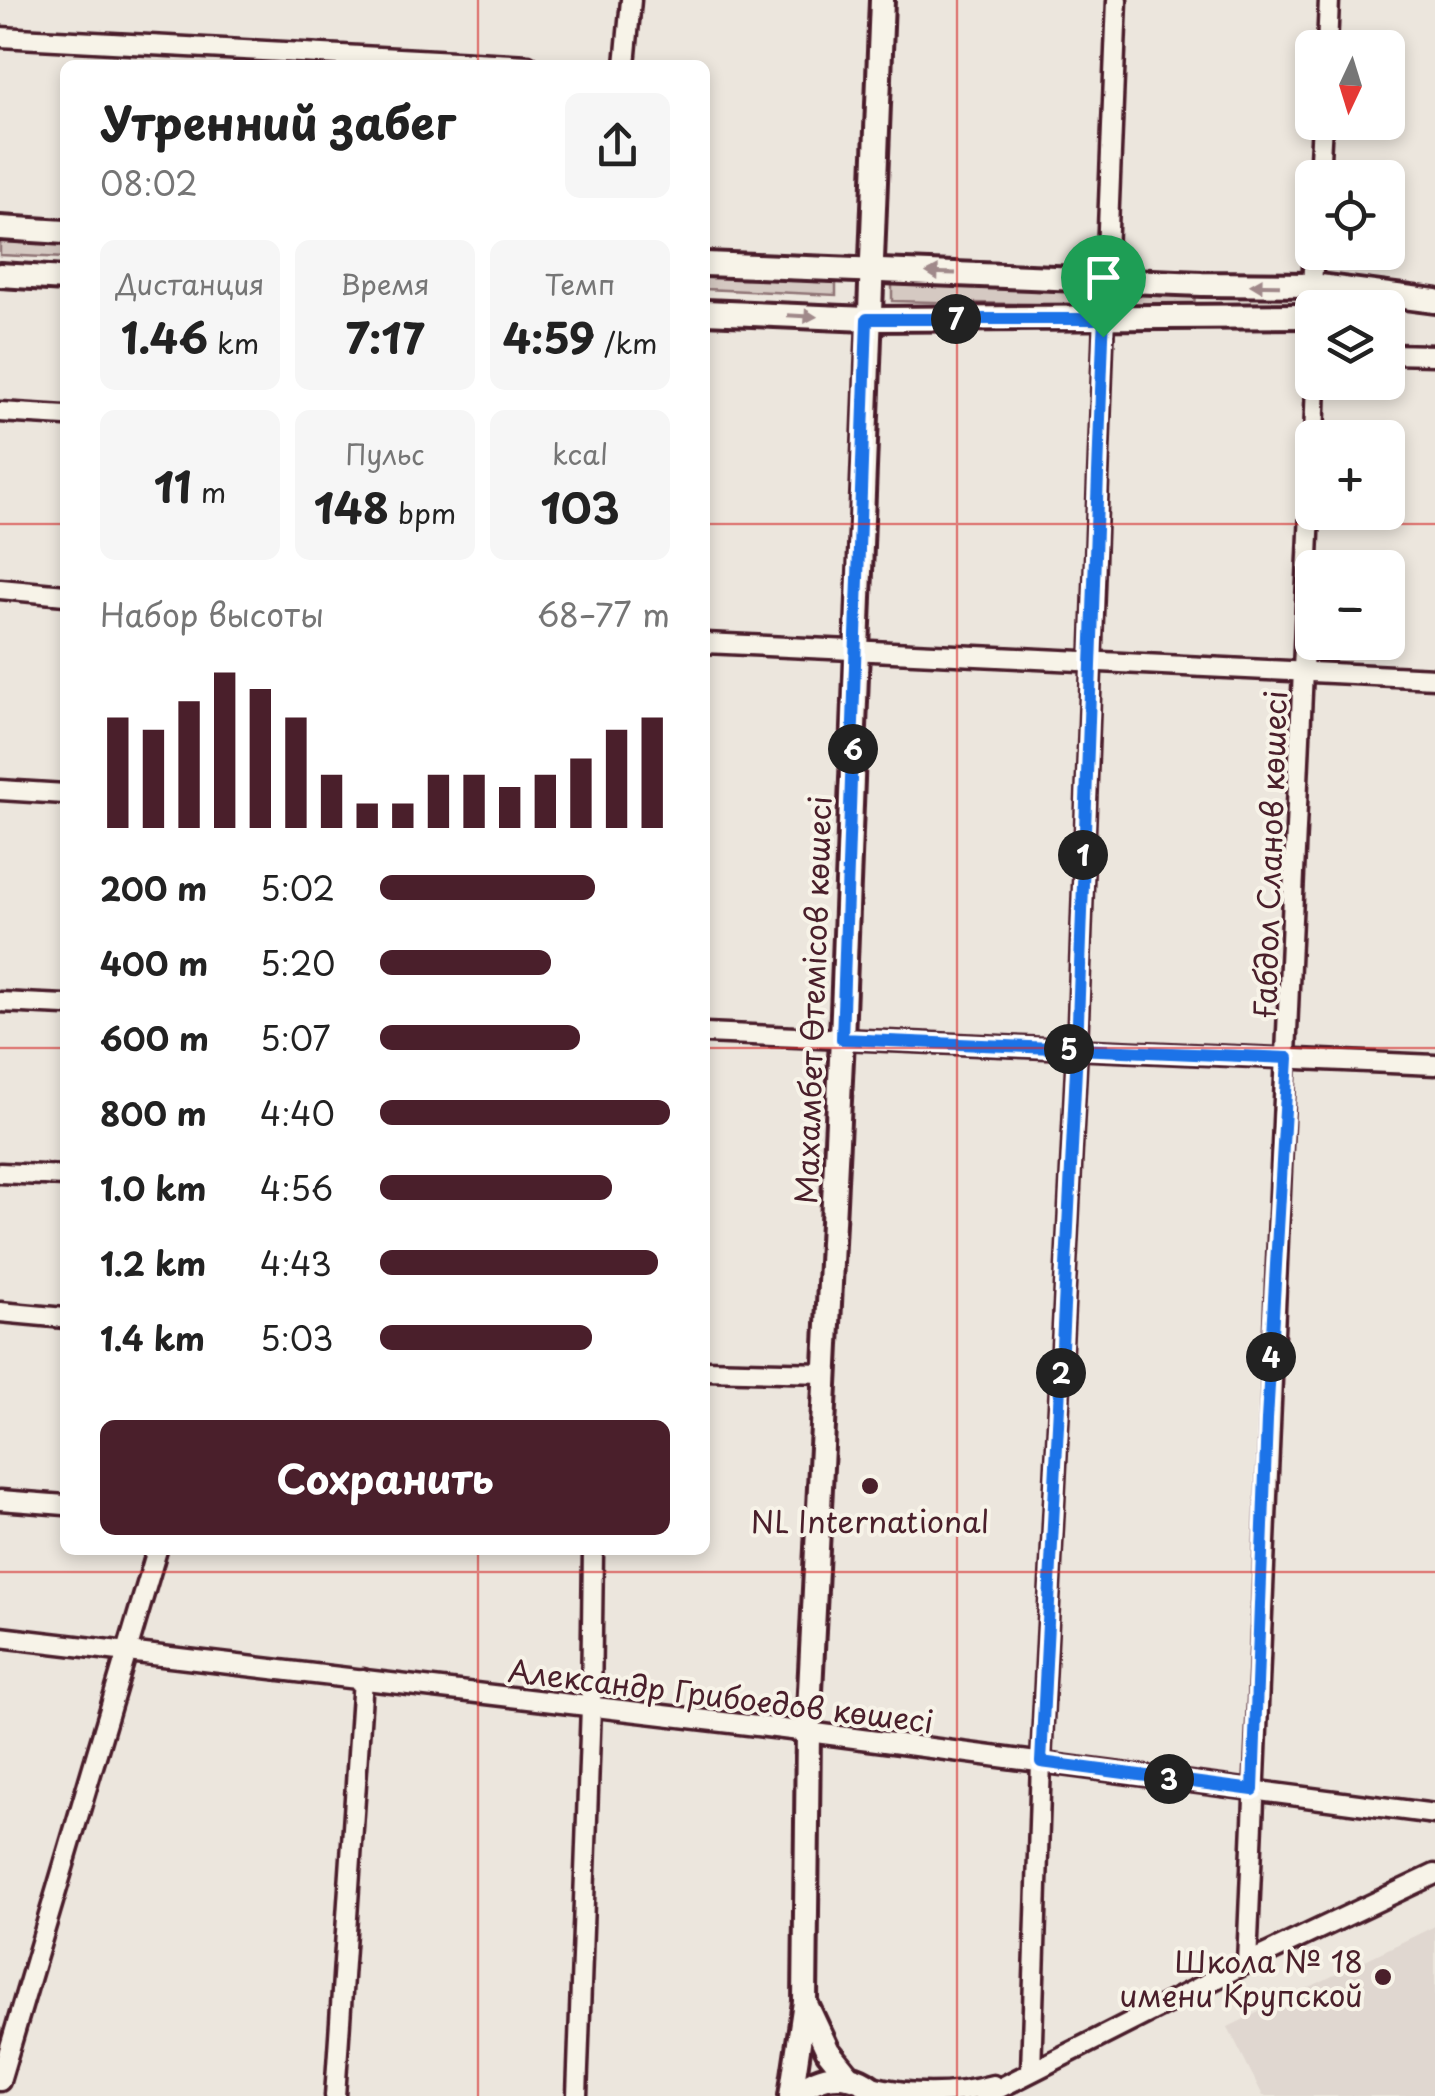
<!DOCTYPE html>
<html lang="ru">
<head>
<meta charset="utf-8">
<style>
	body { margin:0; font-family:"Playpen Sans",sans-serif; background:#f6f6f6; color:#222; height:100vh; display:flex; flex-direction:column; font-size:38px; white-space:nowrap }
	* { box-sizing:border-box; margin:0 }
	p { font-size:32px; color:#767676 }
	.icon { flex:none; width:55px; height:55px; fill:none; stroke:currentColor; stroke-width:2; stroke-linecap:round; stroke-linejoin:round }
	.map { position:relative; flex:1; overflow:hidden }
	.sheet { position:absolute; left:60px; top:60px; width:650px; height:1495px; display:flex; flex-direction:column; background:#fff; border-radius:15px; box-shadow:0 5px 15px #0003 }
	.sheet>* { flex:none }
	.needle { width:65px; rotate:184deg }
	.fabs { position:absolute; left:1295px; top:30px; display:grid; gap:20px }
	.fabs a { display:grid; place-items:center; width:110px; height:110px; border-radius:15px; background:#fff; box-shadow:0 5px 15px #0003; font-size:50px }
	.pin { position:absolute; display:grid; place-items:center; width:85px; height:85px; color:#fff; margin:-102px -42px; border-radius:50% 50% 50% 0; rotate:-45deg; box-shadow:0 0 10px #0007 }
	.pin .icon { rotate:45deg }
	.km { position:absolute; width:50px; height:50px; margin:-25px; border-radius:50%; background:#222; color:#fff; font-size:28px; line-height:50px; text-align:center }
	.round { display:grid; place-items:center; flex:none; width:105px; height:105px; border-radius:15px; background:#f6f6f6 }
	.head { display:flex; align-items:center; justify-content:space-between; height:170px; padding:0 40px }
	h1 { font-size:45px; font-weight:700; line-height:75px }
	.stats { display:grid; grid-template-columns:repeat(3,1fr); gap:15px; height:170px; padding:10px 40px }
	.stats div { display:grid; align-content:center; border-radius:15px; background:#f6f6f6; text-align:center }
	.stats b { font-size:42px; font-weight:700 }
	.stats small { font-size:28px; font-weight:400 }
	.stats p { font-size:28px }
	.chart { height:280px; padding:20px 40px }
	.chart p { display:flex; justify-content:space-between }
	.chart svg { width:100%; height:180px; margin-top:10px; stroke:#4a1f2b; stroke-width:6 }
	.cta { display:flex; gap:20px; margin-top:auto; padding:20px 40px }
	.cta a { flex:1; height:115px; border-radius:15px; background:#4a1f2b; color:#fff; font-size:40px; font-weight:700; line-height:115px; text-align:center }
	ul { padding:0 40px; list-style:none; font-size:32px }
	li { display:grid; grid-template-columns:160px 120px 1fr; align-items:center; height:75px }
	li i { height:25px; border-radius:12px; background:#4a1f2b }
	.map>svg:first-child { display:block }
	.built { fill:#e0d7d0 }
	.green { fill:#d5c9c2; stroke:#907476; stroke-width:2.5 }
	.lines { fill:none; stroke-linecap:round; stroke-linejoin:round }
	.minor-casing { stroke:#4a1f2b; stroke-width:25 }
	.major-casing { stroke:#4a1f2b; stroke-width:30 }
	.minor { stroke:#f7f3e8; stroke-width:18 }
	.major { stroke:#f7f3e8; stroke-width:22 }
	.oneway { fill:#a0898a }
	.route-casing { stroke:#fff; stroke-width:20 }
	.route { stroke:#1a73e8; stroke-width:12 }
	.grid { fill:none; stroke:#d62828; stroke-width:2.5; stroke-opacity:0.55 }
	.poi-dot { fill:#4a1f2b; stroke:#f7f3e8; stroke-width:4 }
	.labels { text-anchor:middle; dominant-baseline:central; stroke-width:8; stroke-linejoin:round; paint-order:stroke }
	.street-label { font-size:30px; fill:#4a1f2b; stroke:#f7f3e8 }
	.poi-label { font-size:30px; fill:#4a1f2b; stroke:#f7f3e8 }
</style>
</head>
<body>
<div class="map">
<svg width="1435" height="2096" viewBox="0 0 1435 2096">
	<rect width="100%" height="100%" fill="#ece6dd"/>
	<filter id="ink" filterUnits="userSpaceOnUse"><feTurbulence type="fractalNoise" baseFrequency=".01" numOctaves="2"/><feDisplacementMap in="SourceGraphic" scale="20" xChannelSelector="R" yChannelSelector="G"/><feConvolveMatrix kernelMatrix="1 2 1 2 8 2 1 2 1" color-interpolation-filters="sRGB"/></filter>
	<g filter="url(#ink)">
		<polygon class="built" points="1435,1926 1435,2096 1263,2096 1228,2027"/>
		<g class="green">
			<polygon points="0,237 65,240 65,258 0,255"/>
			<polygon points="705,272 836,278 836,295 705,289"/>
			<polygon points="892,284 1195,291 1194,308 892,301"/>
		</g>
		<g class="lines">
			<g class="minor-casing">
				<g id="minor">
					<polyline points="0,37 528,65"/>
					<polyline points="1327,48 1329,0"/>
					<polyline points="625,65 631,0"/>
					<polyline points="1319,178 1322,122"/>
					<polyline points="1106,279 1117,0"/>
					<polyline points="1312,285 1314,252"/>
					<polyline points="1388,354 1435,355"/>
					<polyline points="0,412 65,416"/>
					<polyline points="1314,438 1316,382"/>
					<polyline points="0,589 65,595"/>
					<polyline points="705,643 1435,678"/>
					<polyline points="0,790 65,794"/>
					<polyline points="0,1002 65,1005"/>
					<polyline points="705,1033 1435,1065"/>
					<polyline points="0,1173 65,1176"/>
					<polyline points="0,1312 65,1318"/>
					<polyline points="705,1370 825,1373"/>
					<polyline points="0,1500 65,1505"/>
					<polyline points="0,1637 808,1732 1435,1814"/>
					<path d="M1247,1963c18,-499 45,-998 65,-1497"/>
					<polyline points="1031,2071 1041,1762 1077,1049 1104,319"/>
					<polyline points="0,2081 157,1550"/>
					<path d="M871,2086c41,10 81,10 122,-1"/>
					<polyline points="335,2096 363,1679"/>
					<polyline points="577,2096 591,1706 593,1550"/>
					<polyline points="984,2096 1247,1963 1435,1874"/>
				</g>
			</g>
			<g class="major-casing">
				<g id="major">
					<polyline points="0,228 65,232"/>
					<polyline points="705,264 1202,284 1312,285 1435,301"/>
					<polyline points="0,275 65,279"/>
					<polyline points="705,312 867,319 1312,316"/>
					<polyline points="805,2002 828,2051 849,2077"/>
					<polyline points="791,2096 805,2002 808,1732 842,1039 882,0"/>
					<path d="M795,2096c25,-26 61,-27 85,0"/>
				</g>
			</g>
			<use href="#minor" class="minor"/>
			<use href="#major" class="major"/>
		</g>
		<defs><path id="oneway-solid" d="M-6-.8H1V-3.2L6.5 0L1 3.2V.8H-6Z" transform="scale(2.5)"/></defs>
		<g class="oneway">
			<use href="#oneway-solid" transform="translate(941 273) rotate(-178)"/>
			<use href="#oneway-solid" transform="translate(1265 285) rotate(-179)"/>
			<use href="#oneway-solid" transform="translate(802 316) rotate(3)"/>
		</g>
	</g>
	<g class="lines" filter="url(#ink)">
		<g class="route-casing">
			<path id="route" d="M1103,337l-26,712 -36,713 212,28 14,-370 21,-362c-149,-6 -298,-13 -446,-19l25,-720h237l-1,18"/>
		</g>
		<use href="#route" class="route"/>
	</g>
	<path class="grid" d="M478,0v65M957,0v2096M0,524h65M705,524h730M0,1048h65M705,1048h730M478,1550v546M0,1572h1435"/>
	<g class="poi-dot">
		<circle cx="870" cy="1486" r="10"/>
		<circle cx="1383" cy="1977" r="10"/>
	</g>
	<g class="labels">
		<g class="street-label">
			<text transform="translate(1269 854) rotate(-88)">Ғабдол Сланов көшесі</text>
			<text transform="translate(812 1000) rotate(-88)">Махамбет Өтемісов көшесі</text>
			<text transform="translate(721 1695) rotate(7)">Александр Грибоедов көшесі</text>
		</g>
		<g class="poi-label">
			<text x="870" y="1520">NL International</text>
			<text x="1363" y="1960" text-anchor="end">Школа № 18<tspan x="1363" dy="34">имени Крупской</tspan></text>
		</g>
	</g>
</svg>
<div class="fabs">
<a><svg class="needle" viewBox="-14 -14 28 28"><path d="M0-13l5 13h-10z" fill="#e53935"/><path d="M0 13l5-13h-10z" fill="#767676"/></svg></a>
<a><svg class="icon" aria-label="locate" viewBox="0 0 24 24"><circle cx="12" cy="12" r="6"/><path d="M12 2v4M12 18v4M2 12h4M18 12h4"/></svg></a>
<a><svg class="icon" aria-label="layers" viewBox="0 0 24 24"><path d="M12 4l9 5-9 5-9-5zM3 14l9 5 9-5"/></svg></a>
<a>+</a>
<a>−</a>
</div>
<div class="pin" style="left:1103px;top:337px;background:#1e9e55"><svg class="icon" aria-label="arrive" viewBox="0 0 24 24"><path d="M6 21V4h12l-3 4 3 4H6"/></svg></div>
<b class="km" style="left:1083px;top:855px">1</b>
<b class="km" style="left:1061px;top:1373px">2</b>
<b class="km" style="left:1169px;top:1779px">3</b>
<b class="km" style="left:1271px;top:1357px">4</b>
<b class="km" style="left:1069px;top:1049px">5</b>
<b class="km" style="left:853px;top:749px">6</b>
<b class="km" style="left:956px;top:319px">7</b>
<section class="sheet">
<div class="head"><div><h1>Утренний забег</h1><p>08:02</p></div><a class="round"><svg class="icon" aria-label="share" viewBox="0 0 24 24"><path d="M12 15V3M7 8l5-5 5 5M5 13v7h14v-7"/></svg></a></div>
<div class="stats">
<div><p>Дистанция</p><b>1.46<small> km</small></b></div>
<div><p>Время</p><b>7:17</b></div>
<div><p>Темп</p><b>4:59<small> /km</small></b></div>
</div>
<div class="stats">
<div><b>11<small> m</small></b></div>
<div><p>Пульс</p><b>148<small> bpm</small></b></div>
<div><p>kcal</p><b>103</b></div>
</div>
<div class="chart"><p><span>Набор высоты</span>68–77 m</p>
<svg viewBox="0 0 160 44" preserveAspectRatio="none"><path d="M5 44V17M15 44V20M25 44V13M35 44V6M45 44V10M55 44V17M65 44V31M75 44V38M85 44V38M95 44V31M105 44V31M115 44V34M125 44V31M135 44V27M145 44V20M155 44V17"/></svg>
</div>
<ul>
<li><b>200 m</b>5:02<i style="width:74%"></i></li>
<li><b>400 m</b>5:20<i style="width:59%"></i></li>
<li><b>600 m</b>5:07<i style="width:69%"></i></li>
<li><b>800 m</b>4:40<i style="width:100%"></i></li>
<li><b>1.0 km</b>4:56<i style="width:80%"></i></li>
<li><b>1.2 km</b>4:43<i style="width:96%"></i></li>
<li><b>1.4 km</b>5:03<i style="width:73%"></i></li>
</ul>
<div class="cta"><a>Сохранить</a></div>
</section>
</div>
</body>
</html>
